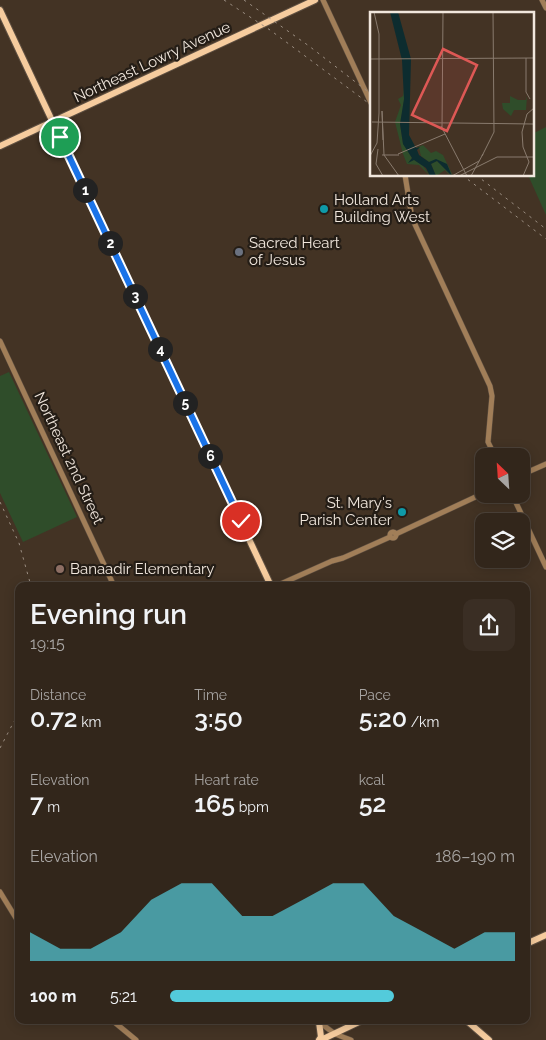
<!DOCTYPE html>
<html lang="en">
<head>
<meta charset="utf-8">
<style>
	body { margin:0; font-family:Raleway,sans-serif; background:#3a2e24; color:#f1f3f6; height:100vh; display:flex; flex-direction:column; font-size:19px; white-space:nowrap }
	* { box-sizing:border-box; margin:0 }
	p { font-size:16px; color:#a8a5a3 }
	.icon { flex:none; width:28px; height:28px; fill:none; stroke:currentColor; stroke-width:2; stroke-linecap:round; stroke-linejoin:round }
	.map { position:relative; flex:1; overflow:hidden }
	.sheet { position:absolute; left:15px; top:582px; width:515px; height:442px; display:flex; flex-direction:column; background:#32261b; border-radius:10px; box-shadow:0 2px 12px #0003,0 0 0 1px #4d433a }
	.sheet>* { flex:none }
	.needle { width:32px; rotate:335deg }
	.tools { position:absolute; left:475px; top:448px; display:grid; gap:10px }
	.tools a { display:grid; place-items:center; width:55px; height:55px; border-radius:10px; background:#32261b; box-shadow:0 2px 12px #0003,0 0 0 1px #4d433a; font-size:25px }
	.pin { position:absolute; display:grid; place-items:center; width:42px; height:42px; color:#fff; margin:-21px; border:2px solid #fff; border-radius:50%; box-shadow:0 1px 5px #0007 }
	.km { position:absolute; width:25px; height:25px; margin:-12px; border-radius:50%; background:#222; color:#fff; font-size:14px; line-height:25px; text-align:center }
	.round { display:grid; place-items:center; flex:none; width:52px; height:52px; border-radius:10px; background:#3a2e24 }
	.head { display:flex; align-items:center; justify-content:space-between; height:85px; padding:0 15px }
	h1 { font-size:28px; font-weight:600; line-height:38px }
	.stats { display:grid; grid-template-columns:repeat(3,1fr); gap:8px; height:85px; padding:5px 15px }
	.stats div { display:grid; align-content:center }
	.stats b { font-size:25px; font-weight:600 }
	.stats small { font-size:14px; font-weight:400 }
	.stats p { font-size:14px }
	.chart { height:140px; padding:10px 15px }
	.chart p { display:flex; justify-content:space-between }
	.chart svg { width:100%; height:90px; margin-top:5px; fill:#53cbdb; opacity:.7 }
	ul { padding:0 15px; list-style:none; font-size:16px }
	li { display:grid; grid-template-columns:80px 60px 1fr; align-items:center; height:38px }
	li i { height:12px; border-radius:6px; background:#53cbdb }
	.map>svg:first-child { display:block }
	.green { fill:#2f4d2a }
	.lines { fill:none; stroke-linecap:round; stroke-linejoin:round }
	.minor-casing { stroke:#5f5042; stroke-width:6 }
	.major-casing { stroke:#5f5042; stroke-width:8 }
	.minor { stroke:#a17e58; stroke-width:5 }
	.major { stroke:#f6cc9e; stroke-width:6 }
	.rail { stroke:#9b8e82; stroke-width:1; stroke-dasharray:2.5 5; stroke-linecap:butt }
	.route-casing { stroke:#fff; stroke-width:10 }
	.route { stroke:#1a73e8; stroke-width:6 }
	.culture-dot { fill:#0f9aa8; stroke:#241d16; stroke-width:2 }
	.worship-dot { fill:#6b7280; stroke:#241d16; stroke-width:2 }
	.education-dot { fill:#8d6e63; stroke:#241d16; stroke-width:2 }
	.labels { text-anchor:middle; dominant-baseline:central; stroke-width:4.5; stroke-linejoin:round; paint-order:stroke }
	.street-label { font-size:15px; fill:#f1e7dd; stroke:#241d16 }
	.poi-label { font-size:15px; fill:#f1e7dd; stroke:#241d16; text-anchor:start }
	.inset-road { fill:none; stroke:#897b6e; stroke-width:1 }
	.view { fill:#dd5855; fill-opacity:0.15; stroke:#dd5855; stroke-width:2.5 }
	.inset-edge { fill:none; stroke:#f1e7dd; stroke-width:2.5 }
</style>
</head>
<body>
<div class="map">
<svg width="546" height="1040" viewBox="0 0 546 1040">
	<rect width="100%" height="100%" fill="#433324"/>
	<g class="green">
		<polygon points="546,127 546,215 528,175 532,175 532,134"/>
		<polygon points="9,372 77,517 23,542 0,493 0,376"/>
	</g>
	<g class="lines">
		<g class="minor-casing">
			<g id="minor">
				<polyline points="323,0 371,103"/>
				<polyline points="542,0 546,8"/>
				<polyline points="405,175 412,218 490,386 492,396 488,442 495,456"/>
				<polyline points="0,341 114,586"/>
				<polyline points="521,475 546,464"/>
				<polyline points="512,494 546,567"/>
				<circle cx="393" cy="535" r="3"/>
				<polyline points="396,534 484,493"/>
				<polyline points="276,586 332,561 343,558 390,537"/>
				<polyline points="0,892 19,923"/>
				<polyline points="113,1021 136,1040"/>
				<polyline points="319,1022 335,1034 351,1040"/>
			</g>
		</g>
		<g class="major-casing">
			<g id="major">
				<polyline points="0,10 271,586"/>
				<polyline points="0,146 315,0"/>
				<polyline points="526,944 546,935"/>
				<polyline points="467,1021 489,1040"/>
				<polyline points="319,1022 321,1037 319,1040"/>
				<polyline points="321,1040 361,1021"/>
			</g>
		</g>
		<use href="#minor" class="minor"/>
		<use href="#major" class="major"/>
		<g class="rail">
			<polyline points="224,0 270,30 371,105"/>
			<polyline points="244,0 309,46 371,94"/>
			<polyline points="462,175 546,239"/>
			<polyline points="476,175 546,229"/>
			<polyline points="0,502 19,543 31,586"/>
			<polyline points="0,748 19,712"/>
		</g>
	</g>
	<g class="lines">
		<g class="route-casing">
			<polyline id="route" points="60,137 241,521"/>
		</g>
		<use href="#route" class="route"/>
	</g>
	<g class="culture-dot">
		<circle cx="324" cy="209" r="5"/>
		<circle cx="402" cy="512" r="5"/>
	</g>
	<circle class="worship-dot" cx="239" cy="252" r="5"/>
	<circle class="education-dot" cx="60" cy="569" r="5"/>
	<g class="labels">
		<g class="street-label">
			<text transform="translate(152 62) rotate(-25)">Northeast Lowry Avenue</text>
			<text transform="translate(69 458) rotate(65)">Northeast 2nd Street</text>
		</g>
		<g class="poi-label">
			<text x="334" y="200">Holland Arts<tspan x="334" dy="17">Building West</tspan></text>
			<text x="249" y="243">Sacred Heart<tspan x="249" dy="17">of Jesus</tspan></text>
			<text x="392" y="503" text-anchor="end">St. Mary's<tspan x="392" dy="17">Parish Center</tspan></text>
			<text x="70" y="569">Banaadir Elementary</text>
		</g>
	</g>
	<g transform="translate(370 12)">
		<rect width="164" height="164" fill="#433324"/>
		<path d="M34,76v15l-4,21 3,19 9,15 -2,3 4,-2 9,7 7,10 -11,-11 -12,-1 -4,-10 -8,-32 6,-17 -3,-6 5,-3zM140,84l8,4h8l1,-4 -1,14h-12l-3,6 -8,-7 -1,-6h8zM53,133l8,8 5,-2 7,4 10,21 -12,-15 -12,1 -8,-6 -2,-8h-3zM66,149l8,4 6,11 -5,-6 -9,6 -5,-12z" fill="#2f4d2a"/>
		<path d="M20,0h8l13,47 -2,76 7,13 4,-1 -3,3 2,5 10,7 7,-3 11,5 5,12 -15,-15 -6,3 5,12h-6l-4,-8 -12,-8 -6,3 4,-5 -9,-14 -3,-20 4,-25 -2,-39z" fill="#0d2c2f"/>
		<path class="inset-road" d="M156,46v34l4,7M0,47l164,-1M2,110l162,2M71,114l26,50M72,116l1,-116M13,128l-1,-29 2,44 15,21M8,137l-2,15 7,12M28,142l47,-20M12,143h17M0,144l7,-13 2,-30v-79l-5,-22M112,144l12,-24 -1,-120M82,164l27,-15M89,164l38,-19h37M101,164l12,-22M153,164l6,-14 -6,-15 -1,-15 5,-18 7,-6"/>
		<path class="view" d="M73,37l34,16 -30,66 -35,-16z"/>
		<rect width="164" height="164" class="inset-edge"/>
	</g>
</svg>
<div class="tools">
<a><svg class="needle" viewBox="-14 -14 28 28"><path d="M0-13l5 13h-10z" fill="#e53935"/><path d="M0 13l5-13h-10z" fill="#a8a5a3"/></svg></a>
<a><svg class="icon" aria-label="layers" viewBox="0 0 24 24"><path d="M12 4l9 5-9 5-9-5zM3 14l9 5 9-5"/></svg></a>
</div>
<div class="pin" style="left:60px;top:137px;background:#1e9e55"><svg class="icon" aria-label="arrive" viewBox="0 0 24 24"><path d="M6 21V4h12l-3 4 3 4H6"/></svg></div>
<div class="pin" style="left:241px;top:521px;background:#d93025"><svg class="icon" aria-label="check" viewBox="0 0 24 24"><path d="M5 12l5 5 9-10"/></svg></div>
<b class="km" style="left:85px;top:190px">1</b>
<b class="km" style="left:110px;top:243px">2</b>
<b class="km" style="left:135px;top:296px">3</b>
<b class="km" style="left:160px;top:349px">4</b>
<b class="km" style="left:185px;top:403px">5</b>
<b class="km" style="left:210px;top:456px">6</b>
<section class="sheet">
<div class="head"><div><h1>Evening run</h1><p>19:15</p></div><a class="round"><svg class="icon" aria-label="share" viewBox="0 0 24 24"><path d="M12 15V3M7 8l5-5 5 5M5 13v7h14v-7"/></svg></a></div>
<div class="stats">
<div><p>Distance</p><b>0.72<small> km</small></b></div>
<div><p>Time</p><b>3:50</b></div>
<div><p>Pace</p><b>5:20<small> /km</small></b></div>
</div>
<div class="stats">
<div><p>Elevation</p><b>7<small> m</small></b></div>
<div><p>Heart rate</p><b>165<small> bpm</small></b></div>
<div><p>kcal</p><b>52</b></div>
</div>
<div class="chart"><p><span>Elevation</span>186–190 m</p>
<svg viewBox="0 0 160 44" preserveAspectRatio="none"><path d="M0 44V30L10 38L20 38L30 30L40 14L50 6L60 6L70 22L80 22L90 14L100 6L110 6L120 22L130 30L140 38L150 30L160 30V44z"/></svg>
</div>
<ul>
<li><b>100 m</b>5:21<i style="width:65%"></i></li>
</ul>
</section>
</div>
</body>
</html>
